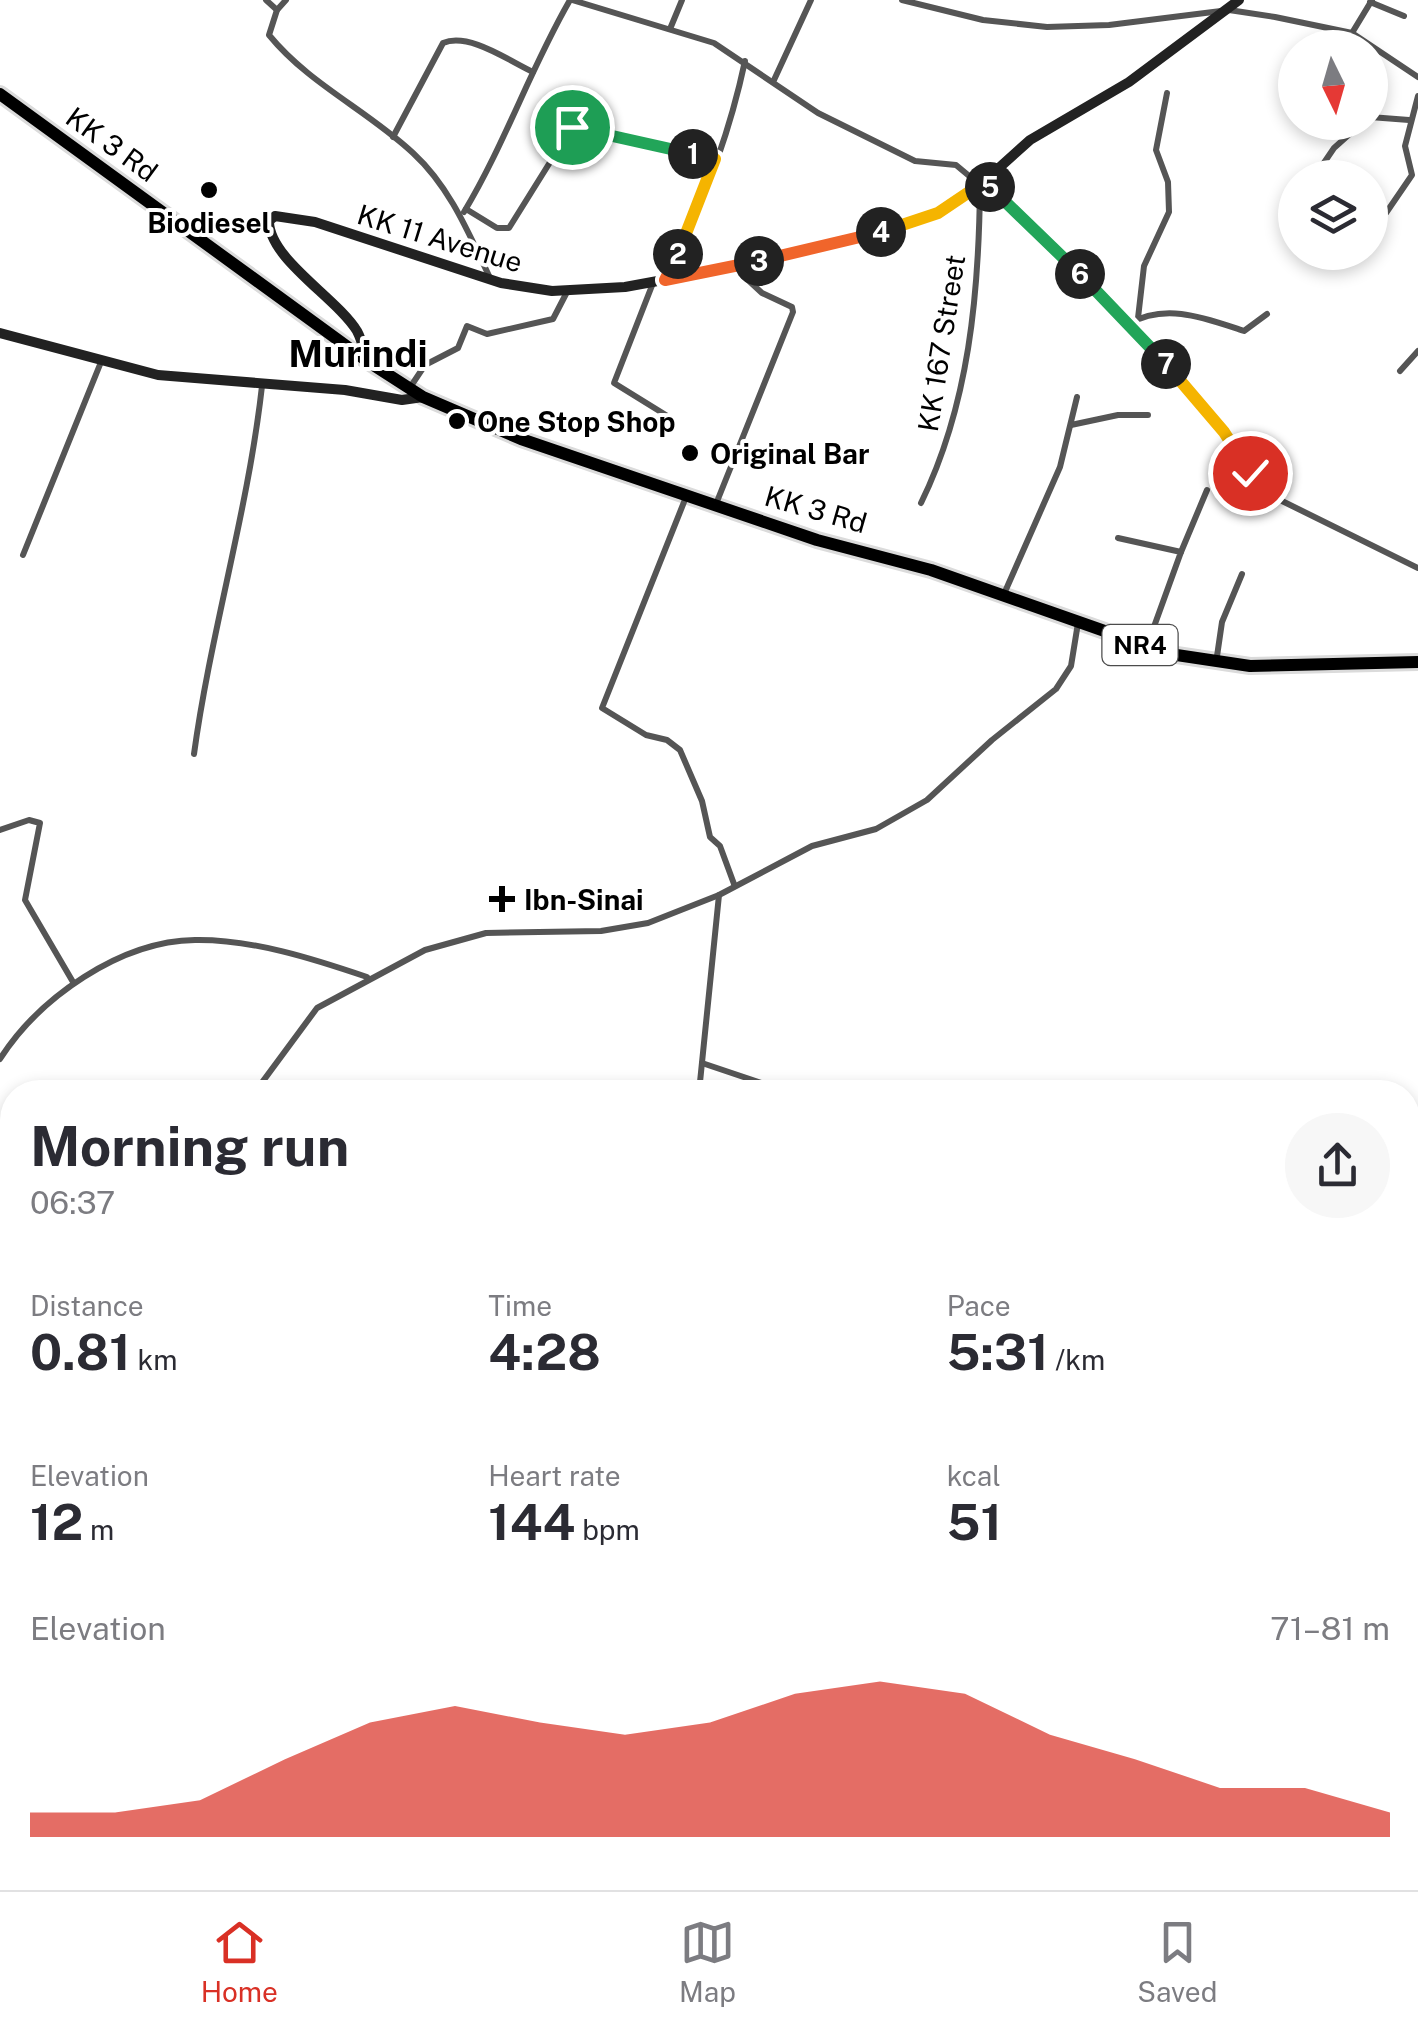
<!DOCTYPE html>
<html lang="en">
<head>
<meta charset="utf-8">
<style>
	body { margin:0; font-family:"Public Sans",sans-serif; background:#f7f7f7; color:#2b2b33; height:100vh; display:flex; flex-direction:column; font-size:38px; white-space:nowrap }
	* { box-sizing:border-box; margin:0 }
	p { font-size:32px; color:#7c7c81 }
	.icon { flex:none; width:55px; height:55px; fill:none; stroke:currentColor; stroke-width:2; stroke-linecap:round; stroke-linejoin:round }
	.map { position:relative; flex:1; overflow:hidden }
	.side { position:absolute; left:0px; top:1080px; width:1420px; height:810px; display:flex; flex-direction:column; background:#fff; border-radius:40px 40px 0 0; box-shadow:0 5px 15px #0003 }
	.side>* { flex:none }
	.needle { width:65px; rotate:175deg }
	.controls { position:absolute; left:1278px; top:30px; display:grid; gap:20px }
	.controls a { display:grid; place-items:center; width:110px; height:110px; border-radius:50%; background:#fff; box-shadow:0 5px 15px #0003; font-size:50px }
	.pin { position:absolute; display:grid; place-items:center; width:85px; height:85px; color:#fff; margin:-42px; border:5px solid #fff; border-radius:50%; box-shadow:0 2px 10px #0007 }
	.km { position:absolute; width:50px; height:50px; margin:-25px; border-radius:50%; background:#222; color:#fff; font-size:28px; line-height:50px; text-align:center }
	.round { display:grid; place-items:center; flex:none; width:105px; height:105px; border-radius:52px; background:#f7f7f7 }
	.overview { display:flex; align-items:center; justify-content:space-between; height:170px; padding:0 30px }
	h1 { font-size:55px; font-weight:700; line-height:75px }
	.figures { display:grid; grid-template-columns:repeat(3,1fr); gap:15px; height:170px; padding:10px 30px }
	.figures div { display:grid; align-content:center }
	.figures b { font-size:50px; font-weight:700 }
	.figures small { font-size:28px; font-weight:400 }
	.figures p { font-size:28px }
	.chart { height:280px; padding:20px 30px }
	.chart p { display:flex; justify-content:space-between }
	.chart svg { width:100%; height:180px; margin-top:10px; fill:#d93025; opacity:.7 }
	.tab-bar { display:flex; justify-content:space-around; align-items:center; height:140px; border-top:2px solid #e1e1e2; background:#fff; font-size:28px; color:#7c7c81 }
	.tab-bar a { display:grid; justify-items:center; gap:5px }
	.tab-bar .on { color:#d93025 }
	.map>svg:first-child { display:block }
	.lines { fill:none; stroke-linecap:round; stroke-linejoin:round }
	.highway-casing { stroke:#dbdbdb; stroke-width:18 }
	.street { stroke:#555; stroke-width:6 }
	.secondary { stroke:#222; stroke-width:10 }
	.highway { stroke:#000; stroke-width:12 }
	.split-1-casing { stroke:#fff; stroke-width:20 }
	.split-2-casing { stroke:#fff; stroke-width:20 }
	.split-3-casing { stroke:#fff; stroke-width:20 }
	.split-4-casing { stroke:#fff; stroke-width:20 }
	.split-5-casing { stroke:#fff; stroke-width:20 }
	.split-6-casing { stroke:#fff; stroke-width:20 }
	.split-7-casing { stroke:#fff; stroke-width:20 }
	.split-8-casing { stroke:#fff; stroke-width:20 }
	.split-1 { stroke:#22a559; stroke-width:12 }
	.split-2 { stroke:#f5b400; stroke-width:12 }
	.split-3 { stroke:#f0652b; stroke-width:12 }
	.split-4 { stroke:#f0652b; stroke-width:12 }
	.split-5 { stroke:#f5b400; stroke-width:12 }
	.split-6 { stroke:#22a559; stroke-width:12 }
	.split-7 { stroke:#22a559; stroke-width:12 }
	.split-8 { stroke:#f5b400; stroke-width:12 }
	.poi-dot { fill:#000; stroke:#fff; stroke-width:4 }
	.labels { text-anchor:middle; dominant-baseline:central; stroke-width:8; stroke-linejoin:round; paint-order:stroke }
	.shield { fill:#fff; stroke:#4c4c4c; stroke-width:2.5 }
	.shield-label { font-size:25px; font-weight:bold; fill:#000 }
	.street-label { font-size:28px; fill:#000; stroke:#fff }
	.poi-label { font-size:28px; font-weight:bold; fill:#000; stroke:#fff; text-anchor:start }
	.district-label { font-size:38px; font-weight:bold; fill:#000; stroke:#fff }
</style>
</head>
<body>
<div class="map">
<svg width="1418" height="1890" viewBox="0 0 1418 1890">
	<rect width="100%" height="100%" fill="#fff"/>
	<g class="lines">
		<g class="highway-casing">
			<polyline id="highway" points="0,94 367,361 423,397 521,439 817,540 931,570 1170,654 1250,666 1418,662"/>
		</g>
		<g class="street">
			<polyline points="266,0 277,10"/>
			<path d="M286,0l-9,10 -8,25c40,49 98,75 144,118 37,34 56,81 77,125"/>
			<path d="M572,0l142,43 104,70 97,48 41,4 24,20c-1,109 -11,220 -59,318"/>
			<polyline points="902,0 983,20 1047,27 1109,25 1229,10 1275,17 1352,33 1418,77"/>
			<polyline points="1370,2 1404,16"/>
			<polyline points="670,29 682,0"/>
			<polyline points="1352,33 1372,0"/>
			<polyline points="774,80 811,0"/>
			<polyline points="1370,117 1409,120"/>
			<path d="M393,137l50,-94c26,-11 66,18 90,29"/>
			<polyline points="1315,176 1334,148 1363,122"/>
			<path d="M985,182c72,68 141,137 206,210 32,36 52,78 89,108l138,68"/>
			<polyline points="466,209 497,228 509,228 572,127 715,159"/>
			<path d="M464,212c41,-68 66,-143 106,-212"/>
			<polyline points="1386,213 1412,175 1405,146 1418,96"/>
			<path d="M665,278c36,-68 64,-142 80,-217"/>
			<polyline points="653,283 614,383 669,417"/>
			<polyline points="1138,318 1144,266 1169,212 1168,182 1156,150 1167,93"/>
			<path d="M1129,324c37,-22 78,-5 115,7l23,-17"/>
			<polyline points="1400,371 1418,351"/>
			<polyline points="411,386 425,365 458,348 467,326 487,334 553,319 567,292"/>
			<polyline points="1071,425 1118,415 1148,415"/>
			<polyline points="686,497 602,708 646,735 667,740 680,750 702,801 710,837 720,846 734,884"/>
			<polyline points="716,504 793,312 792,307 762,293 735,268"/>
			<polyline points="1118,538 1181,552 1147,646"/>
			<polyline points="1181,552 1207,490"/>
			<polyline points="23,555 101,362"/>
			<polyline points="1004,594 1060,467 1077,397"/>
			<polyline points="1216,663 1222,622 1242,574"/>
			<path d="M194,754c17,-124 54,-243 68,-368"/>
			<polyline points="0,830 29,820 40,823 25,900 73,982"/>
			<path d="M0,1059c39,-61 120,-118 195,-119 57,-1 119,19 172,37"/>
			<polyline points="702,1063 788,1092"/>
			<polyline points="255,1092 317,1008 425,950 486,933 601,931 648,923 719,895 812,846 876,829 927,800 992,740 1056,689 1071,666 1078,623"/>
			<polyline points="699,1092 719,895"/>
			<polyline points="1408,1277 1418,1276"/>
			<polyline points="0,1471 12,1468"/>
			<polyline points="1408,1489 1418,1494"/>
			<polyline points="0,1492 12,1556"/>
			<polyline points="1408,1613 1418,1615"/>
			<polyline points="1408,1704 1418,1706"/>
			<polyline points="1408,1786 1418,1787"/>
			<polyline points="472,1878 473,1890"/>
			<polyline points="643,1878 669,1890"/>
			<polyline points="987,1878 1011,1890"/>
			<polyline points="1201,1878 1220,1890"/>
			<polyline points="1390,1878 1418,1880"/>
			<polyline points="770,1890 782,1878"/>
			<polyline points="897,1890 903,1878"/>
			<polyline points="1078,1890 1085,1878"/>
			<polyline points="1293,1890 1301,1878"/>
		</g>
		<g class="secondary">
			<polyline points="0,333 158,375 345,390 402,400 423,397"/>
			<path d="M367,361c-3,-10 -5,-21 -10,-30 -20,-33 -88,-72 -88,-110l6,-5 40,6 186,61 51,8 73,-4 109,-20 204,-54 42,-28 50,-45 99,-58 110,-82"/>
		</g>
		<use href="#highway" class="highway"/>
	</g>
	<g class="lines">
		<g class="split-1-casing">
			<polyline id="split-1" points="572,127 693,154"/>
		</g>
		<g class="split-2-casing">
			<polyline id="split-2" points="678,254 715,159 693,154"/>
		</g>
		<g class="split-3-casing">
			<polyline id="split-3" points="678,254 665,280 759,261"/>
		</g>
		<g class="split-4-casing">
			<polyline id="split-4" points="759,261 881,232"/>
		</g>
		<g class="split-5-casing">
			<polyline id="split-5" points="881,232 938,213 984,182 990,187"/>
		</g>
		<g class="split-6-casing">
			<polyline id="split-6" points="990,187 1080,274"/>
		</g>
		<g class="split-7-casing">
			<polyline id="split-7" points="1080,274 1166,364"/>
		</g>
		<g class="split-8-casing">
			<polyline id="split-8" points="1166,364 1224,432 1250,473"/>
		</g>
		<use href="#split-1" class="split-1"/>
		<use href="#split-2" class="split-2"/>
		<use href="#split-3" class="split-3"/>
		<use href="#split-4" class="split-4"/>
		<use href="#split-5" class="split-5"/>
		<use href="#split-6" class="split-6"/>
		<use href="#split-7" class="split-7"/>
		<use href="#split-8" class="split-8"/>
	</g>
	<g class="poi-dot">
		<circle cx="209" cy="190" r="10"/>
		<circle cx="457" cy="421" r="10"/>
		<circle cx="690" cy="453" r="10"/>
		<path d="M497 884h10v10h10v10h-10v10h-10v-10h-10v-10h10z"/>
	</g>
	<g class="labels">
		<rect class="shield" x="1102.5" y="625" width="75" height="40" rx="8"/>
		<g class="shield-label">
			<text x="1140" y="645">NR4</text>
		</g>
		<g class="street-label">
			<text transform="translate(112 144) rotate(36)">KK 3 Rd</text>
			<text transform="translate(440 238) rotate(17)">KK 11 Avenue</text>
			<text transform="translate(941 343) rotate(-81)">KK 167 Street</text>
			<text transform="translate(816 509) rotate(16)">KK 3 Rd</text>
		</g>
		<g class="poi-label">
			<text x="209" y="222" text-anchor="middle">Biodiesel</text>
			<text x="477" y="421">One Stop Shop</text>
			<text x="710" y="453">Original Bar</text>
			<text x="524" y="899">Ibn-Sinai</text>
		</g>
		<g class="district-label">
			<text x="358" y="353">Murindi</text>
		</g>
	</g>
</svg>
<div class="controls">
<a><svg class="needle" viewBox="-14 -14 28 28"><path d="M0-13l5 13h-10z" fill="#e53935"/><path d="M0 13l5-13h-10z" fill="#7c7c81"/></svg></a>
<a><svg class="icon" aria-label="layers" viewBox="0 0 24 24"><path d="M12 4l9 5-9 5-9-5zM3 14l9 5 9-5"/></svg></a>
</div>
<div class="pin" style="left:572px;top:127px;background:#1e9e55"><svg class="icon" aria-label="arrive" viewBox="0 0 24 24"><path d="M6 21V4h12l-3 4 3 4H6"/></svg></div>
<div class="pin" style="left:1250px;top:473px;background:#d93025"><svg class="icon" aria-label="check" viewBox="0 0 24 24"><path d="M5 12l5 5 9-10"/></svg></div>
<b class="km" style="left:693px;top:154px">1</b>
<b class="km" style="left:678px;top:254px">2</b>
<b class="km" style="left:759px;top:261px">3</b>
<b class="km" style="left:881px;top:232px">4</b>
<b class="km" style="left:990px;top:187px">5</b>
<b class="km" style="left:1080px;top:274px">6</b>
<b class="km" style="left:1166px;top:364px">7</b>
<section class="side">
<div class="overview"><div><h1>Morning run</h1><p>06:37</p></div><a class="round"><svg class="icon" aria-label="share" viewBox="0 0 24 24"><path d="M12 15V3M7 8l5-5 5 5M5 13v7h14v-7"/></svg></a></div>
<div class="figures">
<div><p>Distance</p><b>0.81<small> km</small></b></div>
<div><p>Time</p><b>4:28</b></div>
<div><p>Pace</p><b>5:31<small> /km</small></b></div>
</div>
<div class="figures">
<div><p>Elevation</p><b>12<small> m</small></b></div>
<div><p>Heart rate</p><b>144<small> bpm</small></b></div>
<div><p>kcal</p><b>51</b></div>
</div>
<div class="chart"><p><span>Elevation</span>71–81 m</p>
<svg viewBox="0 0 160 44" preserveAspectRatio="none"><path d="M0 44V38L10 38L20 35L30 25L40 16L50 12L60 16L70 19L80 16L90 9L100 6L110 9L120 19L130 25L140 32L150 32L160 38V44z"/></svg>
</div>
</section>
</div>
<nav class="tab-bar">
<a class="on"><svg class="icon" aria-label="home" viewBox="0 0 24 24"><path d="M3 11l9-7 9 7M6 9v11h12V9"/></svg>Home</a>
<a><svg class="icon" aria-label="map" viewBox="0 0 24 24"><path d="M3 6l6-2 6 2 6-2v14l-6 2-6-2-6 2zM9 4v14M15 6v14"/></svg>Map</a>
<a><svg class="icon" aria-label="saved" viewBox="0 0 24 24"><path d="M7 4h10v16l-5-4-5 4z"/></svg>Saved</a>
</nav>
</body>
</html>
